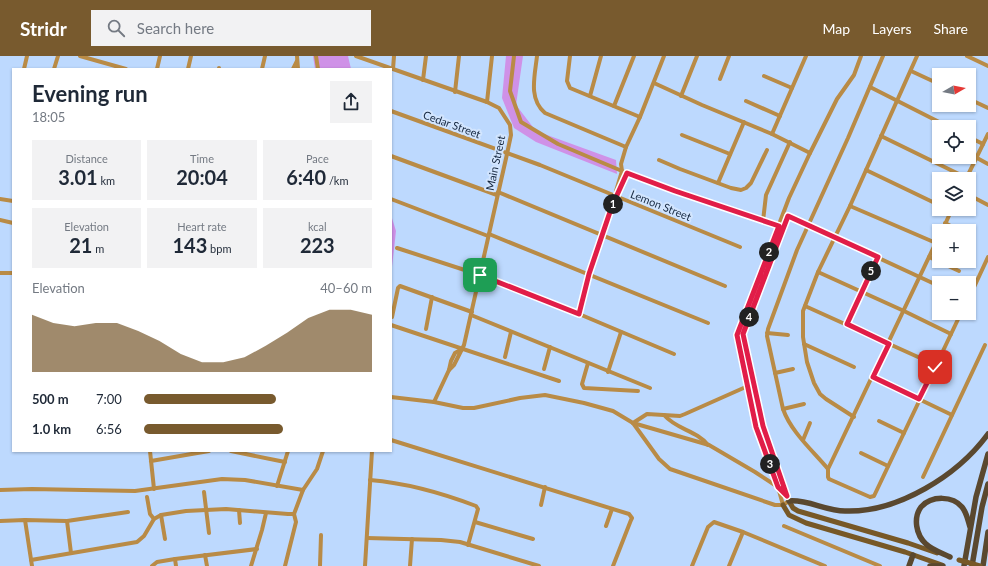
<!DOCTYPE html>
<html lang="en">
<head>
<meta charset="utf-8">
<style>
	body { margin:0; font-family:Lato,sans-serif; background:#f2f2f3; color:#1f2937; height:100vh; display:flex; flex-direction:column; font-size:15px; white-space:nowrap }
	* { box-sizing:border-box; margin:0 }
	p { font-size:13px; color:#747a83 }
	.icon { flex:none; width:22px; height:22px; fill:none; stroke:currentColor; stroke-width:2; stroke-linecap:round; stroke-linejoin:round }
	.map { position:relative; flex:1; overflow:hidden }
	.drawer { position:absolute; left:12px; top:12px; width:380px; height:384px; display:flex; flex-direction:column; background:#fff; border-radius:0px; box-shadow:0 1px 3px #0004 }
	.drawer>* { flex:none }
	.needle { width:26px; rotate:81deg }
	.tools { position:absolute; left:932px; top:12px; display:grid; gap:8px }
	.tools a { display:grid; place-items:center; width:44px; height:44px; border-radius:0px; background:#fff; box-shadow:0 1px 3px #0004; font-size:20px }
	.pin { position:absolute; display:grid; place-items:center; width:34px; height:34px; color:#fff; margin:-17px; border-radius:8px; box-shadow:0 2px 6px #0006 }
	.km { position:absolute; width:20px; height:20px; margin:-10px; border-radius:50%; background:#222; color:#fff; font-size:11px; line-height:20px; text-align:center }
	.round { display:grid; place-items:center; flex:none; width:42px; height:42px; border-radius:0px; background:#f2f2f3 }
	.head { display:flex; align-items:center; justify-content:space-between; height:68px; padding:0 20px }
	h1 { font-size:22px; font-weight:700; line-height:30px }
	.stats { display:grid; grid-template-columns:repeat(3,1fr); gap:6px; height:68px; padding:4px 20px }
	.stats div { display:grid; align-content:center; border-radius:0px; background:#f2f2f3; text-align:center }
	.stats b { font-size:20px; font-weight:700 }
	.stats small { font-size:11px; font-weight:400 }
	.stats p { font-size:11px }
	.chart { height:112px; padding:8px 20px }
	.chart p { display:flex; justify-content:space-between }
	.chart svg { width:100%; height:72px; margin-top:4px; fill:#785a2e; opacity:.7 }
	ul { padding:0 20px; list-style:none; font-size:13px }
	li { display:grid; grid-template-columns:64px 48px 1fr; align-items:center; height:30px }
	li i { height:10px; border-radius:5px; background:#785a2e }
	header { display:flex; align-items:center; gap:24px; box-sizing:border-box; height:56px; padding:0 20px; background:#785a2e; color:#fff }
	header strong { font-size:19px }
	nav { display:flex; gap:22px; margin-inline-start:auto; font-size:14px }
	.search { width:280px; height:36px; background:#f2f2f3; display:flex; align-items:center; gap:10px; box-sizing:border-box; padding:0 14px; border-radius:0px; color:#747a83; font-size:15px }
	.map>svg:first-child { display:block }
	.green { fill:#cf91e7 }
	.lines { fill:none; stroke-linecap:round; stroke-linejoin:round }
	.minor { stroke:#b98b46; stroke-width:4 }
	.major { stroke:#775827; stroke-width:5 }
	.highway { stroke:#5a482f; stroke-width:5.5 }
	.major-bridge { stroke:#775827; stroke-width:5 }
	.route-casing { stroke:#fff; stroke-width:8 }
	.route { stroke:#e11d48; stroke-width:5 }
	.labels { text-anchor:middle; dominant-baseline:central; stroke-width:4; stroke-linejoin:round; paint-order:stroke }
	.street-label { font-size:11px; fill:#182a42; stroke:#d2e5fe }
</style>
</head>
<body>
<header>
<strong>Stridr</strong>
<div class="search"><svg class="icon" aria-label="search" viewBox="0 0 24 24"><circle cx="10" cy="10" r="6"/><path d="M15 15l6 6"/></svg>Search here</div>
<nav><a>Map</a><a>Layers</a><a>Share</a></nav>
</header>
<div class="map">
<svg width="988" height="510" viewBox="0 0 988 510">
	<rect width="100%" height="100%" fill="#bdd9fe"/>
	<g class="green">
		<polygon points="313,0 348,0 351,13 315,13"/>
		<polygon points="506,0 523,0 516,49 536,75 616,104 617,118 536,86 514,72 502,42"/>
		<polygon points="391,159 396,175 391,220"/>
	</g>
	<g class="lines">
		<g class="minor">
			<polyline points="80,0 126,13"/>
			<polyline points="297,0 298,13"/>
			<polyline points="316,0 318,13"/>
			<polyline points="356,0 487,46 499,52 510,69 511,79 507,98 464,289 454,309 449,314"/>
			<polyline points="514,0 510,35 521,66 558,88 622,115 675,135 779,170"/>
			<path d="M537,0c-2,19 -9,43 8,57l81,34"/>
			<polyline points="570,0 567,25 570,32 640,61"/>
			<polyline points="967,0 988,10"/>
			<polyline points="24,13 27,0"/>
			<polyline points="54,13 58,0"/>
			<polyline points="157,13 160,0"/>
			<polyline points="188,13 191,0"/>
			<polyline points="219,13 219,12"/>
			<polyline points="262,13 265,0"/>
			<polyline points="293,13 297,5"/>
			<polyline points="393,13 394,0"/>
			<polyline points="911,15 939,28"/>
			<polyline points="764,20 792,32"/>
			<polyline points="720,23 729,0"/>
			<polyline points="423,24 426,0"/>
			<polyline points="654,27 702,49 772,78 810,97 789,142 737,279 756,371 778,431 783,449"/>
			<polyline points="870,31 949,71"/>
			<polyline points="455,36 459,0"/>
			<polyline points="590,40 601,0"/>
			<polyline points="681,40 697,0"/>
			<polyline points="969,43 988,52"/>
			<polyline points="746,45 780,60"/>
			<polyline points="487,46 492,0"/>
			<polyline points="614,50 634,0"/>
			<polyline points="391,55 540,109 740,191"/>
			<polyline points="772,78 806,0"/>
			<polyline points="682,79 730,98"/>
			<polyline points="881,80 967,122"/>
			<polyline points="969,81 983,88"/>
			<polyline points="810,97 837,43 854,19 861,0"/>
			<polyline points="391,100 497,139"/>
			<polyline points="977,102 988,108"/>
			<polyline points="659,104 680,113 731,132 741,134 746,132 751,127 767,94"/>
			<polyline points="866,114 939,149"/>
			<polyline points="966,123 988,78"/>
			<polyline points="718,127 744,66"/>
			<polyline points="498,136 725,230"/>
			<polyline points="969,139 988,149"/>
			<polyline points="616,141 616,135 622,115 621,108 626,91 640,61 664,0"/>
			<polyline points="0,143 13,145"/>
			<polyline points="391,143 488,180"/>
			<polyline points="850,150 936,187"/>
			<polyline points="0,164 13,167"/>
			<polyline points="763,165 766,139 790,86"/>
			<polyline points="945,167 960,175"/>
			<polyline points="942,175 952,153"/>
			<polyline points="489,178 708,267"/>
			<polyline points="939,180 828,413 828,421 829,423 870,441 874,440 961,257"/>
			<polyline points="969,180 974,182"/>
			<polyline points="397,192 480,219 579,258 674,298"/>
			<polyline points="929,201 959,215"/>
			<polyline points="818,216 904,255 951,278"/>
			<polyline points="0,217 13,217"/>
			<polyline points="969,242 988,201"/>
			<polyline points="805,250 918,301"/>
			<polyline points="579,258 589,218 612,150 627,117"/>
			<polyline points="471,259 650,332"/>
			<polyline points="392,261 398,232 400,230 472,256"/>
			<polyline points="847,268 878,201"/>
			<polyline points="391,269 559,325"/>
			<polyline points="426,273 432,241"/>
			<polyline points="767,277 788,279"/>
			<polyline points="804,288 854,311"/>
			<polyline points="505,301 511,276"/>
			<polyline points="588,307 582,328 584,332 638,335"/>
			<polyline points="544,313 550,291"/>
			<polyline points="608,316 621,276"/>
			<polyline points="775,317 793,313"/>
			<polyline points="873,321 952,359"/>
			<polyline points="391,341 434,346 463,352 474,352 520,342 545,339 584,347 613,355 633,367 647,358 680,360 685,358 748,330"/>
			<polyline points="434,346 449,314 451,305 455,297 462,293"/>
			<polyline points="783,353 804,348"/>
			<path d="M664,359c13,15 32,15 44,30"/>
			<polyline points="854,361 826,343 820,338 814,327 807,306 803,281 803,255 818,216 850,150 917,0"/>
			<polyline points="879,365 904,377"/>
			<polyline points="633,367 659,403 670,413 775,449 783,449 789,445 763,370 743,278 788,160 939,230"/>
			<polyline points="633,367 709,389 755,416 778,431 786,439"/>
			<polyline points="391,384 629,458 632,462 631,464 613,510"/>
			<polyline points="803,384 810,367"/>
			<polyline points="150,395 154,433"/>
			<polyline points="231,395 285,406"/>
			<polyline points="861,397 888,410"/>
			<polyline points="151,405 209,395"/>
			<path d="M828,413c-15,-18 -37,-37 -45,-60l-16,-73 1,-7 29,-79 51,-112 35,-82"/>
			<polyline points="923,421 985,289"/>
			<path d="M370,424c36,3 72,13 106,26l2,3 -10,36"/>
			<polyline points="277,430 288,395"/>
			<polyline points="0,434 32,433 135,435 222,423 245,424 303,434 317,413 323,395"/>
			<polyline points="204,436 209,477"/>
			<polyline points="147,441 150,458 154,463"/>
			<polyline points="541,449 545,431"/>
			<polyline points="239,454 240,467"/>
			<polyline points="161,459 165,483"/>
			<polyline points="25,464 32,510"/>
			<polyline points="0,465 25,464 67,465 128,456"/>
			<polyline points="67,465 71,497"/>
			<polyline points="475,466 533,483"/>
			<polyline points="606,470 612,453"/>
			<polyline points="784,470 880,510"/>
			<polyline points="367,482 441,484 460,486 539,510"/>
			<polyline points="205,499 207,510"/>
			<polyline points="175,503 176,510"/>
			<polyline points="31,504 137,486 144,480 154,463 161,459 186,455 226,453 288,458 294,458 303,434"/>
			<polyline points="152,510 157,506 175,503 257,493"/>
			<polyline points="251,510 262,474 266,457"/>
			<polyline points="285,510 296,466 294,458"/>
			<polyline points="320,510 321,479"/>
			<polyline points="365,510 372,395"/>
			<polyline points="410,510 412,483"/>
			<polyline points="692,510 708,471 714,466 743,476 825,510"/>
			<polyline points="729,510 743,476"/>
		</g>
		<g class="major">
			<polyline points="789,445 793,452 798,455 908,487 937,497"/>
			<polyline points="783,449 789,459 806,467 905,496 942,509"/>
		</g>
		<g class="highway">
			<path d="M789,445c18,-2 37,10 56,10 53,2 113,-36 143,-77"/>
			<path d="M950,501c-8,-4 -18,-7 -24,-13 -10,-9 -13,-26 -5,-37 11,-12 32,-11 41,0 5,6 6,14 8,20"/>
			<polyline points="909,510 913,499"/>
			<polyline points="930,510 943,510"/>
			<polyline points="964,510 976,441 988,398"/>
			<polyline points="972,510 982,451 988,428"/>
			<polyline points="983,510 988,476"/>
		</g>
		<polyline class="major-bridge" points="959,504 980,510"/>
	</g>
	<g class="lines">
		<g class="route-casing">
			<polyline id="route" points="480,219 579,258 589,218 612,150 627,117 675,135 779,170 737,279 756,371 778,431 787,440 763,370 743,278 788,160 878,201 847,268 889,288 873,321 919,343 935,311"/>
		</g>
		<use href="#route" class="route"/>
	</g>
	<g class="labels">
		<g class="street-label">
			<text transform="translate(452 68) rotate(20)">Cedar Street</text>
			<text transform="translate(495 107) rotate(-78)">Main Street</text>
			<text transform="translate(661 149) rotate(22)">Lemon Street</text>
		</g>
	</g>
</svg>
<div class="tools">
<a><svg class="needle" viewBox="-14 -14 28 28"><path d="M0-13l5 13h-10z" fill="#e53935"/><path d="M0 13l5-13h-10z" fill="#747a83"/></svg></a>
<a><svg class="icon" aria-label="locate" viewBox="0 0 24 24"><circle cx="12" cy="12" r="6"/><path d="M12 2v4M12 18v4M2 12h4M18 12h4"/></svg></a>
<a><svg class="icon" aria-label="layers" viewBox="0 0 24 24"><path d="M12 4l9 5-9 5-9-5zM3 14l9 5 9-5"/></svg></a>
<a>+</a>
<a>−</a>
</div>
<div class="pin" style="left:480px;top:219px;background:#1e9e55"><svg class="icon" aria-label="arrive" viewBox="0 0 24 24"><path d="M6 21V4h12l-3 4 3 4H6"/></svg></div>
<div class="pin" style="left:935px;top:311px;background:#d93025"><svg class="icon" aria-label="check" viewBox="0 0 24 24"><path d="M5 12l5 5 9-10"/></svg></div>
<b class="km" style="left:613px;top:148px">1</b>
<b class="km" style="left:769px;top:196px">2</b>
<b class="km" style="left:770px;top:408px">3</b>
<b class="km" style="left:749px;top:261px">4</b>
<b class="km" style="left:871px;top:215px">5</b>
<section class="drawer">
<div class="head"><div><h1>Evening run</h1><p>18:05</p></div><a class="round"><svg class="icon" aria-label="share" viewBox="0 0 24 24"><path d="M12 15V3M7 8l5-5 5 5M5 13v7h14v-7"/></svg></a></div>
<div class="stats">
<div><p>Distance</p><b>3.01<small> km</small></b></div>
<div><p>Time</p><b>20:04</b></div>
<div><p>Pace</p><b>6:40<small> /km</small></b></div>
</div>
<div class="stats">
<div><p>Elevation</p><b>21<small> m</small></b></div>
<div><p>Heart rate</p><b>143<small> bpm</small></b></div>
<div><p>kcal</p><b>223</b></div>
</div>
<div class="chart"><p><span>Elevation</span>40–60 m</p>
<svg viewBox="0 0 160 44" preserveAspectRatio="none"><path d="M0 44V9L10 14L20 16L30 14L40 14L50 19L60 25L70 33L80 38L90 38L100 35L110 28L120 20L130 11L140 6L150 6L160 9V44z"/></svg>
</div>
<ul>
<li><b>500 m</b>7:00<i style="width:58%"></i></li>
<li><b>1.0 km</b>6:56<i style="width:61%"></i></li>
</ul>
</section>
</div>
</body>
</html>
